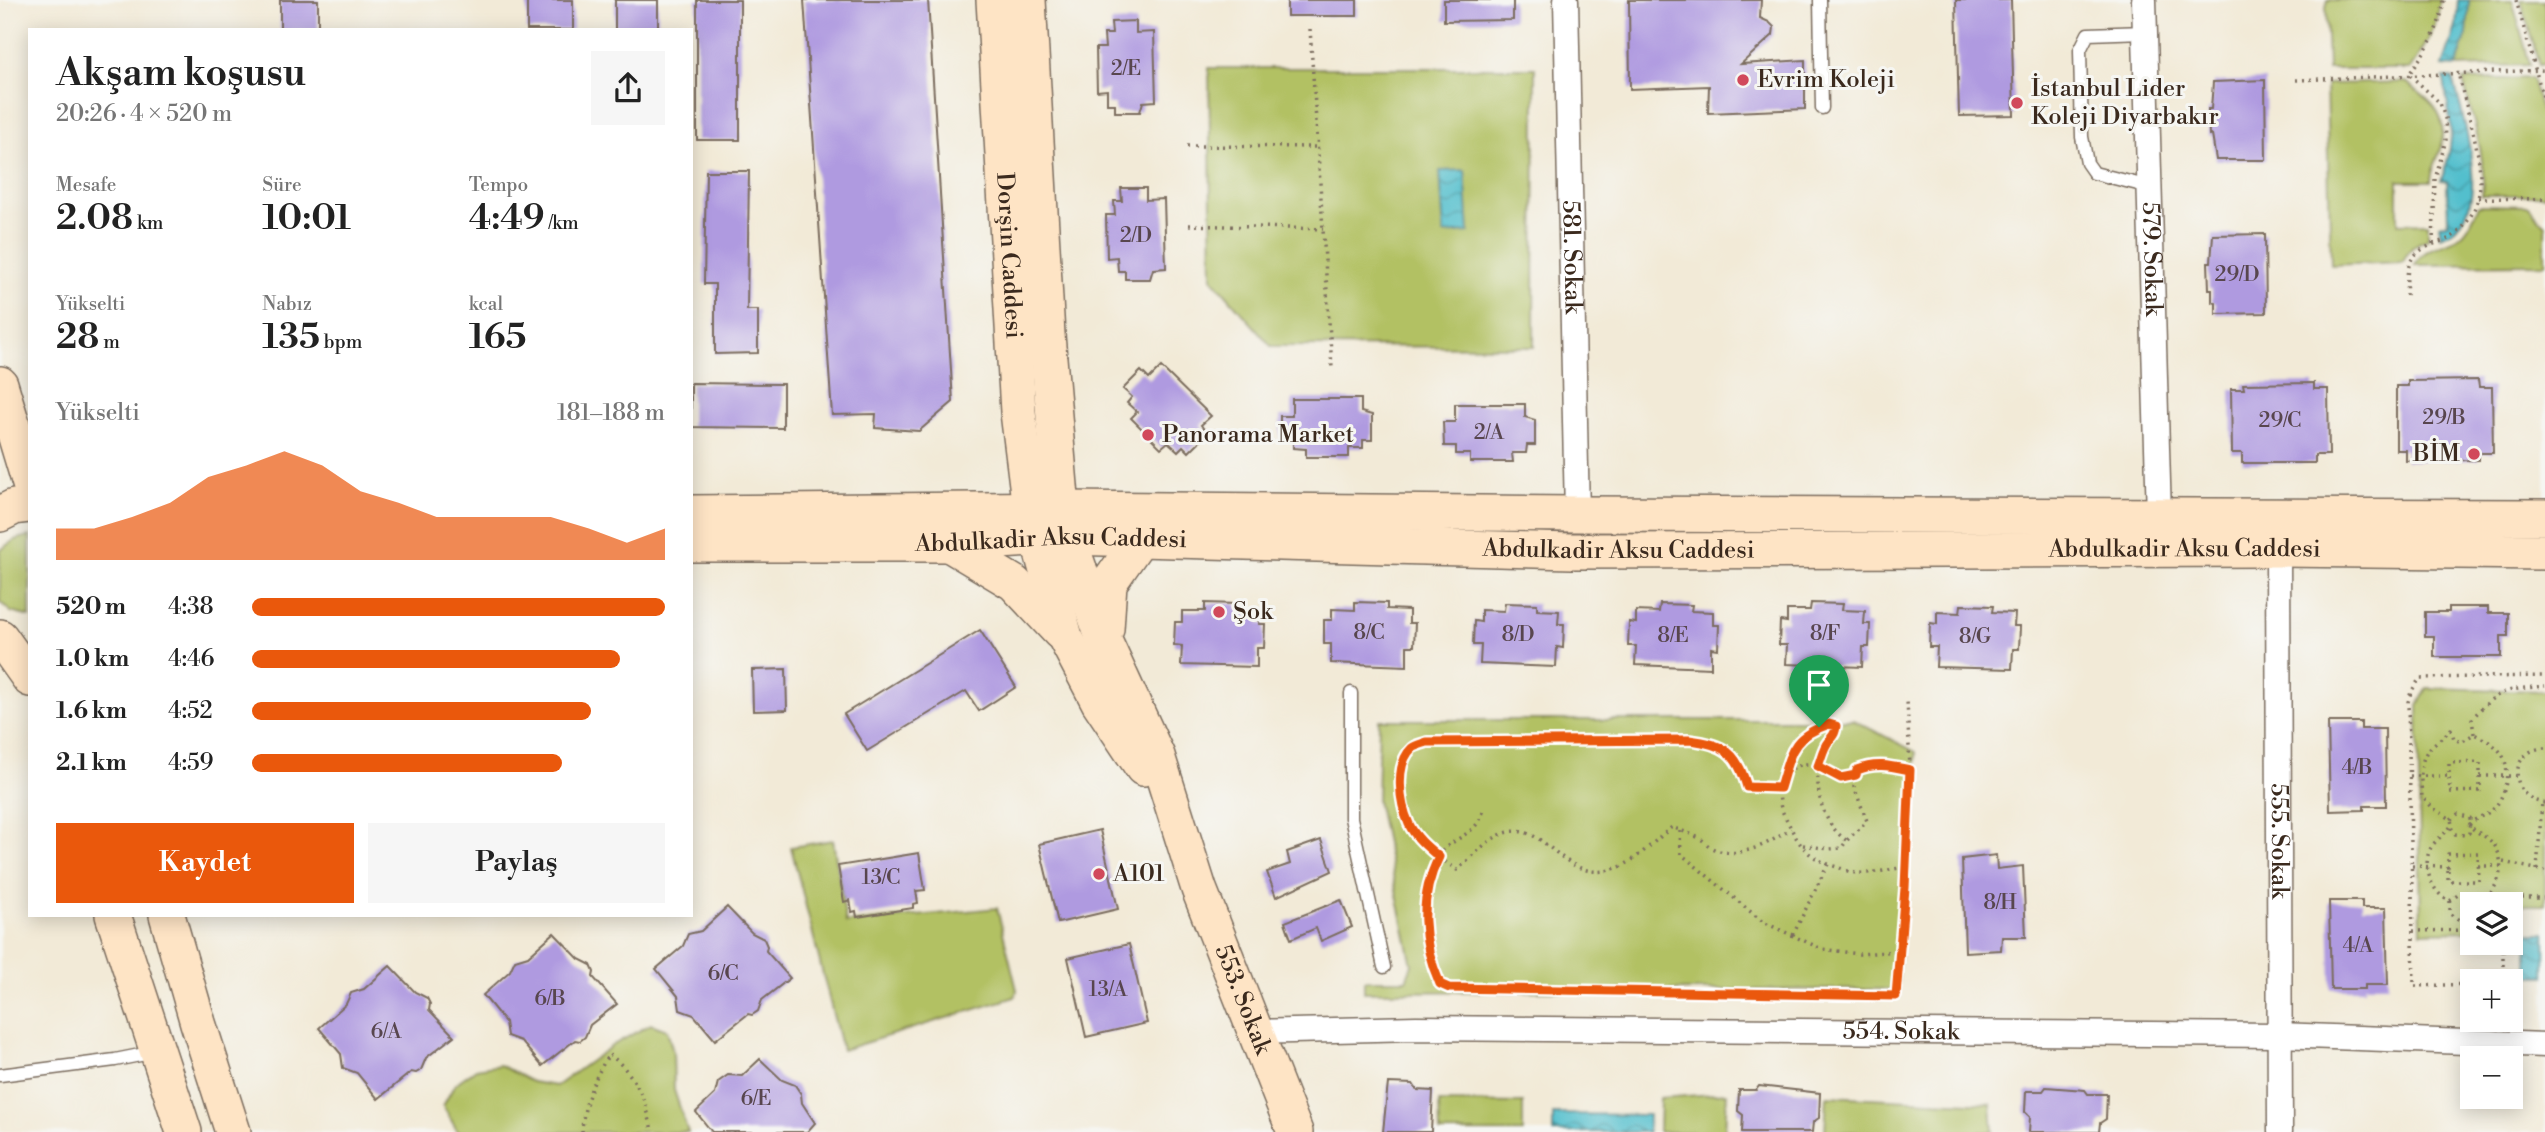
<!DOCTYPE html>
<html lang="tr">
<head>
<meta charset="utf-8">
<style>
	body { margin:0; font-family:"Libre Bodoni",serif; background:#f6f6f6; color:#222; height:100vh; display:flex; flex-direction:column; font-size:26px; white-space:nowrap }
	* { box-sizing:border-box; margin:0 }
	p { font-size:23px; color:#767676 }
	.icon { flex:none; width:38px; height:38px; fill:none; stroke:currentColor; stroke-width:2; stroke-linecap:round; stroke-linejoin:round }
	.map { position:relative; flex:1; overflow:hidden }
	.panel { position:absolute; left:28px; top:28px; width:665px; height:889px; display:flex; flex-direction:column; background:#fff; border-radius:0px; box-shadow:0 4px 18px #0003 }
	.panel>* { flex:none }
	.buttons { position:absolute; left:2460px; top:892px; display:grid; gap:14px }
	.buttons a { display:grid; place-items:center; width:63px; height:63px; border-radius:0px; background:#fff; box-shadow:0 4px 18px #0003; font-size:35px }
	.pin { position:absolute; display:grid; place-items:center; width:60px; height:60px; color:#fff; margin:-72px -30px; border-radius:50% 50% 50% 0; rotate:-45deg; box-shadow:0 0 7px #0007 }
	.pin .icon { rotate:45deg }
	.round { display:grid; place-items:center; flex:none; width:74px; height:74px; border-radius:0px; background:#f6f6f6 }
	.head { display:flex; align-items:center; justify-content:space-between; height:119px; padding:0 28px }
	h1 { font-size:38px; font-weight:600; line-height:52px }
	.stats { display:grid; grid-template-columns:repeat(3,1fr); gap:10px; height:119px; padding:7px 28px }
	.stats div { display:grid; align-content:center }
	.stats b { font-size:35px; font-weight:600 }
	.stats small { font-size:19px; font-weight:400 }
	.stats p { font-size:19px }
	.chart { height:196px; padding:14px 28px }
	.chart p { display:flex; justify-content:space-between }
	.chart svg { width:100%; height:126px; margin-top:7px; fill:#ea580c; opacity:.7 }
	.primary-button { display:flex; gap:14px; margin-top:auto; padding:14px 28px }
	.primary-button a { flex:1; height:80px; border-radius:0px; background:#ea580c; color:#fff; font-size:28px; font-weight:600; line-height:80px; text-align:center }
	.primary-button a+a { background:#f6f6f6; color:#222 }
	ul { padding:0 28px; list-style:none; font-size:23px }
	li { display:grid; grid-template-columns:112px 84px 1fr; align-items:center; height:52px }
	li i { height:18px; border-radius:9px; background:#ea580c }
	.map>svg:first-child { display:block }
	.green { fill:#b2c164; stroke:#767641; stroke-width:2 }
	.water { fill:url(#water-waves); stroke:#477476; stroke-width:2 }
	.building { fill:#af9ae0 }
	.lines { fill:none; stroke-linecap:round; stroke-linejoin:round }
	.lane-casing { stroke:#7b6d5f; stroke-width:15 }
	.street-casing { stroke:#7b6d5f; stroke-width:27 }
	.secondary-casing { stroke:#7b6d5f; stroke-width:38 }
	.path { stroke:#7b6d5f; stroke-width:3.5; stroke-dasharray:2 5; stroke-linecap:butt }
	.lane { stroke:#fff; stroke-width:12 }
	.street { stroke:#fff; stroke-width:24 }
	.secondary { stroke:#fee4c5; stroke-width:35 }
	.route-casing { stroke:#fff; stroke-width:14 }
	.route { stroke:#ea580c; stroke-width:9 }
	.poi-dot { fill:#d1495b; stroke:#f6f6f2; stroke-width:2.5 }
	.labels { text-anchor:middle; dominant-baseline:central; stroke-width:6; stroke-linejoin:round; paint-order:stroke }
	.number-label { font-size:21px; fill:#58464e }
	.poi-label { font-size:24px; fill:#3b2a1e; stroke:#f6f6f2; text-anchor:start }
	.street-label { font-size:24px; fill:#3b2a1e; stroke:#f6f6f2 }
</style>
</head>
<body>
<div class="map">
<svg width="2545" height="1132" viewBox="0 0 2545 1132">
	<defs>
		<pattern id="water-waves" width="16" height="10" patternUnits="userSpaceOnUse" patternTransform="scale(1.75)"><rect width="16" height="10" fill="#53bfcd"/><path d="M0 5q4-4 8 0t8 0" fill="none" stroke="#469ba6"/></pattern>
	</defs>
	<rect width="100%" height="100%" fill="#f6f6f2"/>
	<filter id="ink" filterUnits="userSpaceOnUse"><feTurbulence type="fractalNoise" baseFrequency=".0143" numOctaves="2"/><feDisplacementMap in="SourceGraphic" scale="14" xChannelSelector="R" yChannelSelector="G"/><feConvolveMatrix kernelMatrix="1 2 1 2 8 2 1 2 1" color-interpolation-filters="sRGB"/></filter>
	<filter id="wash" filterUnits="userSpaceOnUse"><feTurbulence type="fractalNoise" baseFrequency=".00686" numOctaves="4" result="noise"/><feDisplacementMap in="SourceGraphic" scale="28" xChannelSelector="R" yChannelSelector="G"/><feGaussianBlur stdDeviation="1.57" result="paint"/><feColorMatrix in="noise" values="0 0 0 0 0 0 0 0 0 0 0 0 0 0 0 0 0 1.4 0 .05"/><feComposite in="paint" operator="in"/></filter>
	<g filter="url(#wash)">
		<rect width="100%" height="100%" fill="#f2ead7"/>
		<g class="green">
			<path d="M2328,0h112c-2,26 -15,48 -30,69h-82l-2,-62z"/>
			<polygon points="2469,0 2512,0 2530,65 2456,67 2467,34"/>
			<polygon points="2521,0 2545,0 2545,64 2539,65"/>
			<polygon points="1209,68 1535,68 1534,347 1271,346 1212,278"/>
			<path d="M2532,78l13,46v71h-63c6,-37 -11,-79 -19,-115z"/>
			<path d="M2406,82c28,22 44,31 33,71 -3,10 -8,18 -8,28h-33v43l30,-1v16c-14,5 -19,10 -25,23l-72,3 -5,-181z"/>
			<path d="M2479,205l50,1 16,19v39l-130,1c8,-18 27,-18 42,-27 11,-6 17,-22 22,-33z"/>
			<path d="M30,536v81l-19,-5 -11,-10v-51c9,-9 17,-13 30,-15z"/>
			<polygon points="2427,688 2545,691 2545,905 2473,905 2473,931 2421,932 2418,706"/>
			<polygon points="1379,720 1853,720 1916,752 1897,989 1364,992 1364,980 1406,980 1412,965 1377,801"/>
			<polygon points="833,840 846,923 997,908 1017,990 1015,997 842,1050 791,847"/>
			<polygon points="651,1024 667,1030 673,1052 674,1090 688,1132 458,1132 443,1106 455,1084 476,1069 500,1065 532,1082 556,1086 613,1045"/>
			<polygon points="1727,1093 1725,1132 1659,1132 1660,1098"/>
			<polygon points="1827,1096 1991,1104 1993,1132 1825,1132"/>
			<polygon points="1439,1102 1523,1103 1523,1132 1440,1132"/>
		</g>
		<g class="water">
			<polygon points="2458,0 2469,0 2467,34 2456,67 2443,66 2456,27"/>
			<path d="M2444,78h9c10,41 44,139 -12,159l-2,-12 9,-3 -1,-41 -6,-1c17,-43 8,-58 3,-102z"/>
			<polygon points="1465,170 1469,232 1444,234 1440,171"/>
			<rect x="2528" y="933" width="17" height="43"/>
			<polygon points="1553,1114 1649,1115 1648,1132 1553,1132"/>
		</g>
		<g id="blocks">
			<g class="building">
				<rect x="280" y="0" width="38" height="30"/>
				<rect x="527" y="0" width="46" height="30"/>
				<rect x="615" y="0" width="43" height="30"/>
				<rect x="697" y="0" width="43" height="140"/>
				<polygon points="804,0 928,0 953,402 919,431 875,428 876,414 832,415"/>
				<rect x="1287" y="0" width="70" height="16"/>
				<polygon points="1444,0 1513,0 1513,20 1444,21"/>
				<polygon points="1629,0 1761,0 1760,18 1769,22 1774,27 1773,35 1741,64 1805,60 1805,109 1708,113 1709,86 1630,89"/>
				<polygon points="1956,0 2011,0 2014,115 1959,116"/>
				<polygon points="1136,21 1136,33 1154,32 1156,101 1143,102 1140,112 1115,112 1115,104 1107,104 1107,90 1097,91 1096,48 1105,48 1104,34 1112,34 1111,22"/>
				<polygon points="2265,80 2266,160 2216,160 2212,135 2209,136 2208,109 2211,109 2213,82"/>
				<polygon points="706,171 749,171 747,310 758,310 758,353 715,354 715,284 704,284"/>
				<polygon points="1121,188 1146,188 1146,200 1164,199 1166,268 1153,269 1150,279 1125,279 1125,271 1118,271 1117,257 1107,258 1106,215 1115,215 1114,201 1122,201"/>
				<polygon points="2265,234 2266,313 2216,314 2216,303 2212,302 2212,289 2209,289 2208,262 2211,262 2213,235"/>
				<polygon points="1161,367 1211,416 1201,425 1207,434 1189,452 1183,446 1178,451 1168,442 1161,448 1131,418 1137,412 1127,403 1132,397 1123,389 1141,371 1149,379"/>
				<polygon points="2478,380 2479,387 2492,387 2493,453 2479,453 2479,460 2406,461 2406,450 2396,450 2396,386 2408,386 2408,381"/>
				<polygon points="691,383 783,384 783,428 691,427"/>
				<polygon points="2314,383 2314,389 2328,389 2329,455 2315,455 2315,463 2242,463 2242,453 2232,453 2231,389 2244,389 2243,384"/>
				<polygon points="1292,399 1361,399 1361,412 1372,415 1372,440 1363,440 1363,448 1349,448 1349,457 1306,457 1306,449 1293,448 1293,441 1280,441 1280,416 1292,416"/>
				<polygon points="1455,404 1525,404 1525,417 1535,420 1535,445 1527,445 1526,453 1512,453 1513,462 1470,462 1470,454 1456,454 1456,446 1444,446 1443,422 1455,422"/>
				<polygon points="1355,602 1387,603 1387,609 1409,610 1409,623 1415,623 1414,646 1407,646 1407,666 1331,663 1331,644 1324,644 1324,620 1332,620 1332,609 1355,610"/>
				<polygon points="1205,603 1237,604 1237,611 1259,612 1259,624 1265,624 1264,648 1257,648 1257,667 1181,665 1182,646 1174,645 1175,622 1182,622 1182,611 1205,611"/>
				<polygon points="1505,603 1537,604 1537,610 1559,611 1558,624 1564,624 1563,648 1557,647 1556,667 1480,664 1481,645 1473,645 1474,621 1481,622 1481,610 1504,611"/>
				<polygon points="1811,603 1843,604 1842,610 1865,611 1864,624 1870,624 1869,647 1863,647 1862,667 1786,664 1787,645 1779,645 1780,621 1787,622 1787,610 1810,610"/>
				<polygon points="1660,604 1692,605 1691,611 1713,612 1713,625 1719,625 1718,649 1711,648 1711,668 1635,665 1636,646 1628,646 1629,622 1636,623 1636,611 1659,612"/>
				<polygon points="1961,605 1993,606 1992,612 2015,613 2014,626 2020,626 2019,649 2013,649 2012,669 1936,667 1937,647 1929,647 1930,623 1937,624 1937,612 1960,613"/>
				<polygon points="2449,607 2488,607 2488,613 2508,613 2508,636 2501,636 2501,657 2434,657 2434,636 2425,636 2425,612 2449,612"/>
				<polygon points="980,630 1016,687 979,711 966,691 867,751 844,714"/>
				<polygon points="786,669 787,710 753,711 752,670"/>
				<polygon points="2328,722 2361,722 2361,729 2385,729 2386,806 2364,806 2364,810 2330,811"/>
				<polygon points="1100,830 1118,909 1058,923 1039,844"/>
				<polygon points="1321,840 1332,871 1276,897 1267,872 1290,864 1287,852"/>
				<polygon points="919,853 925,890 916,891 918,903 913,904 913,908 857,917 856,911 852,912 850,900 844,902 838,866"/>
				<polygon points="1996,855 1997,869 2023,866 2026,937 2002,937 2001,950 1965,952 1962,859"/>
				<polygon points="1341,900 1352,927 1321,941 1316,928 1291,939 1285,922"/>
				<polygon points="2329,901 2362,901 2362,908 2386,908 2388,985 2365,985 2365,989 2331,989"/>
				<polygon points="727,907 752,933 764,939 767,946 766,951 790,978 762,1000 758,1011 752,1015 748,1014 715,1040 694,1015 680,1010 678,996 656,969 683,946 688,934 701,931"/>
				<polygon points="554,933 579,959 591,965 594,972 593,977 617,1004 590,1025 585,1037 580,1041 575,1040 542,1066 521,1041 507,1036 505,1022 483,995 510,971 515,960 528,956"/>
				<polygon points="1129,944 1147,1023 1086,1037 1068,958"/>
				<polygon points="390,966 415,992 427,998 430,1004 429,1010 454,1036 426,1058 421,1070 416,1073 411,1072 378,1099 357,1073 343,1068 341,1054 319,1028 346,1004 351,993 364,989"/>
				<polygon points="760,1059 782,1080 795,1085 801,1094 802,1103 815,1123 807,1132 712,1132 696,1112 715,1094 718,1082 728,1075 742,1076"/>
				<polygon points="1388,1083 1413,1084 1417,1090 1433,1091 1431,1132 1383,1132"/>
				<polygon points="1759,1086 1820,1093 1819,1118 1813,1122 1812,1132 1742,1132 1743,1115 1738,1111 1739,1090 1756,1090"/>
				<polygon points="2046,1087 2085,1090 2088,1094 2107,1094 2106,1119 2100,1123 2099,1132 2029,1132 2030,1117 2025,1112 2026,1091 2043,1091"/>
			</g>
		</g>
	</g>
	<g filter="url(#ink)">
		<use href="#blocks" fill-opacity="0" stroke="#7b6d5f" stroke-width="2"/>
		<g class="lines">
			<g class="lane-casing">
				<g id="lane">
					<polyline points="1820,0 1822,108"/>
					<polyline points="2145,32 2088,34 2080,50 2082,137 2087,163 2094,173 2150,187"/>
					<polyline points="1351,693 1351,818 1384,967"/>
					<polyline points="0,1075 115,1060 155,1052"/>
				</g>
			</g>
			<g class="street-casing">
				<g id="street">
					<path id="s1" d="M1566,0l11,514"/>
					<path id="s2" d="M2144,0l15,516"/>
					<path id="s3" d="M2278,549l2,583"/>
					<path id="s4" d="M1255,1032l161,-4 863,7 266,10"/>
				</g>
			</g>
			<g class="secondary-casing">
				<g id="secondary">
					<path id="s5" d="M994,0l24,412 12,97 35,128 34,65 44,66"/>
					<path id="s6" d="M1028,0l19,335 15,174 6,28 37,106 52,113 42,133 96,243"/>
					<polyline points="0,384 30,484"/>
					<polyline points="691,513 1062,509 1577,514 2545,517"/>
					<polyline points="0,514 14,507 30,505"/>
					<path id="s7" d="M691,544h258l119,-7 504,14 706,-2 267,3"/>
					<polyline points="949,544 1014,583 1060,632"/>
					<polyline points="1106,629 1109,583 1139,540"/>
					<polyline points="0,637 30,679"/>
					<polyline points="113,915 184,1132"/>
					<polyline points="167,915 198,1023 233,1132"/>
				</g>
			</g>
			<g class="path">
				<polyline points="2516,0 2545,104"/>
				<polyline points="1310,29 1332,368"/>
				<polyline points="2296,80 2545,70"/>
				<polyline points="1187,146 1317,147"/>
				<polyline points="2478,198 2545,199"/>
				<polyline points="1189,225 1323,229"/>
				<path d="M2433,244l2,-65 11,-39 -1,-22 -5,-15 -31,-29c17,-23 31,-45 35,-74"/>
				<path d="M2406,295c1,-10 0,-23 4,-32 6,-16 27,-19 40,-25 18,-10 30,-35 30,-55 1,-36 -15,-75 -22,-111"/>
				<path d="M2451,729l3,10 7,3 13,-8c10,5 21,10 27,19 11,15 5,45 -9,57 -7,6 -16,7 -23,15 8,9 19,11 26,21 13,20 2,52 -22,57l-5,-6 -9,-3 -9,7c-18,-6 -30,-38 -18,-55 5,-7 14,-13 20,-21l-1,-6 -18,-11 -11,-11c-1,-15 -4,-37 8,-49 5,-6 15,-12 21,-19z"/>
				<path d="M2474,734l-2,-15c26,-31 35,-29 73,-33"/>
				<path d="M2545,748c-37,1 -37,51 0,55"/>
				<path d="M1786,772c38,-24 37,14 70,3"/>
				<polyline points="2410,776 2449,776 2449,763 2480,762 2480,791 2450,792 2449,776"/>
				<polyline points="2480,776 2516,776"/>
				<path d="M1780,788l-33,-1c-10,-35 -22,-43 -58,-47l-262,2c-5,2 -11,3 -15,6 -17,15 -12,60 -2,78 10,19 30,32 47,44 16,-13 32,-34 52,-38 41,-9 57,62 117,32 13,-7 33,-27 46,-37 9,4 18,6 27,11 4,2 8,7 13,10 26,13 58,-5 79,-19"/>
				<path d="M1483,812c-5,19 -23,24 -38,36 -7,6 -10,16 -13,24 -13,38 -8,76 8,112l9,4 447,8 9,-108 5,-118 -3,-71"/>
				<polyline points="2451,819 2458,814 2470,818 2469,833 2465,835 2455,834 2451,827"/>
				<polyline points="1680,831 1681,854 1763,922 1822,949 1859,954 1900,951"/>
				<path d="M1846,840c-28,-19 -36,-66 -20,-96 5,-8 10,-8 10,-18 -35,-11 -60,49 -56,76 0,7 5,14 8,20 12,26 22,37 49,45 6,2 14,6 21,6 15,1 33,-4 48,-6"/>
				<path d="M1803,845l26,4 13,-1c5,-11 17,-17 25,-27l-13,-34 3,-17 23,-6 30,6"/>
				<polyline points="2503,862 2545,871"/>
				<polyline points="2412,866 2448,867 2448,854 2478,853 2479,881 2448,881 2448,867"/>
				<polyline points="2478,866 2501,866"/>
				<polyline points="2537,870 2542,802"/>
				<polyline points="2450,901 2450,914 2459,920 2469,916 2473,903"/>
				<polyline points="2502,905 2501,898 2545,898"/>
				<polyline points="2413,931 2473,930"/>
				<polyline points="1793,935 1828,864"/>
				<polyline points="2503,943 2503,982"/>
				<polyline points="2473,984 2414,986 2408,702 2411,692 2420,678 2545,676"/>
				<path d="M582,1132c1,-29 12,-53 27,-78 26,20 38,46 43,78"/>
			</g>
			<use href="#lane" class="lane"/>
			<use href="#street" class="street"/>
			<use href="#secondary" class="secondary"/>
		</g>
	</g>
	<g class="lines" filter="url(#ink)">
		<g class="route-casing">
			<path id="route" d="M1829,724l7,2c-1,9 -3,9 -8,16 -5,6 -7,17 -10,24l23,12 15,-3 1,-5c19,-8 34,-4 53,0l-5,118 -9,108 -447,-8 -9,-4c-18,-41 -22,-86 -1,-127 -12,-10 -24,-20 -30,-33 -9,-20 -15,-59 3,-76 4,-3 10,-4 15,-6l262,-2c35,4 48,12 58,47l33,1c11,-36 11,-51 49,-64z"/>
		</g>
		<use href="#route" class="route"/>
	</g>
	<g class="poi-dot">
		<circle cx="1743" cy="80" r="7"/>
		<circle cx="2017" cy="103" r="7"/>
		<circle cx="1148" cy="435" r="7"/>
		<circle cx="2474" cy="454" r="7"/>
		<circle cx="1219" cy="612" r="7"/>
		<circle cx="1099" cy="874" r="7"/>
	</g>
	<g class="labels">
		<g class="number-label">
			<text x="1126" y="69">2/E</text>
			<text x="1136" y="236">2/D</text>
			<text x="2237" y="275">29/D</text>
			<text x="2444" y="418">29/B</text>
			<text x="2280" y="421">29/C</text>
			<text x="1489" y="433">2/A</text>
			<text x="1369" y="633">8/C</text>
			<text x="1825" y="634">8/F</text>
			<text x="1518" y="635">8/D</text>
			<text x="1673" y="636">8/E</text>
			<text x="1975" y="637">8/G</text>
			<text x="2357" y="768">4/B</text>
			<text x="881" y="878">13/C</text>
			<text x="2000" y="903">8/H</text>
			<text x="2358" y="946">4/A</text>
			<text x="723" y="974">6/C</text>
			<text x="1108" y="990">13/A</text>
			<text x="550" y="999">6/B</text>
			<text x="386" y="1032">6/A</text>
			<text x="756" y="1099">6/E</text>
		</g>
		<g class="poi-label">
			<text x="1757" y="80">Evrim Koleji</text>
			<text x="2031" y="89">İstanbul Lider<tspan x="2031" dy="28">Koleji Diyarbakır</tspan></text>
			<text x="1162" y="435">Panorama Market</text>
			<text x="2460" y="454" text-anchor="end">BİM</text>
			<text x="1233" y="612">Şok</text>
			<text x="1113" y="874">A101</text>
		</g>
		<g class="street-label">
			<text stroke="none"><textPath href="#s5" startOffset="256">Dorşin Caddesi</textPath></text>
			<text stroke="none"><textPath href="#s1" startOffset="257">581. Sokak</textPath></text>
			<text stroke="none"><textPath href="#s2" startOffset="259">579. Sokak</textPath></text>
			<text stroke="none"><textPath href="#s7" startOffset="360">Abdulkadir Aksu Caddesi</textPath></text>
			<text stroke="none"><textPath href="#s7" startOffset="928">Abdulkadir Aksu Caddesi</textPath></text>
			<text stroke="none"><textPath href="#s7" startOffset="1494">Abdulkadir Aksu Caddesi</textPath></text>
			<text stroke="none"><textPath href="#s3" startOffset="292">555. Sokak</textPath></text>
			<text stroke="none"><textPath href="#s6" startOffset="1034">553. Sokak</textPath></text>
			<text stroke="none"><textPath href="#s4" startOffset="646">554. Sokak</textPath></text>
		</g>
	</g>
</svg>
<div class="buttons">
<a><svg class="icon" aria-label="layers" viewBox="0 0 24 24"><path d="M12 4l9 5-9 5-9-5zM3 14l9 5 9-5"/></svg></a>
<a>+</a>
<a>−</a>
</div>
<div class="pin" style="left:1819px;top:727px;background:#1e9e55"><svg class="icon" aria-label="arrive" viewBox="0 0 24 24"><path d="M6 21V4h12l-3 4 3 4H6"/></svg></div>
<section class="panel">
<div class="head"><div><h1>Akşam koşusu</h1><p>20:26 · 4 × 520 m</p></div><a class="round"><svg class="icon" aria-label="share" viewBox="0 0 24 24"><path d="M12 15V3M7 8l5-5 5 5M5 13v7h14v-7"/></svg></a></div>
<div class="stats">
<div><p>Mesafe</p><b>2.08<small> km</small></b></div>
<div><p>Süre</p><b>10:01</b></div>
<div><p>Tempo</p><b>4:49<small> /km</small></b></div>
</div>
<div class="stats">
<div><p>Yükselti</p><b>28<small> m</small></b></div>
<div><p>Nabız</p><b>135<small> bpm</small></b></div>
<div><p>kcal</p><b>165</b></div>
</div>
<div class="chart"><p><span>Yükselti</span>181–188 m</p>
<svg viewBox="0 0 160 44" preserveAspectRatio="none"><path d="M0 44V33L10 33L20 29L30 24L40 15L50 11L60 6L70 11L80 20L90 24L100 29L110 29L120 29L130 29L140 33L150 38L160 33V44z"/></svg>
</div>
<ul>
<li><b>520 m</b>4:38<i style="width:100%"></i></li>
<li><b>1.0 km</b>4:46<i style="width:89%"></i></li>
<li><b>1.6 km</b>4:52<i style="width:82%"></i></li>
<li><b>2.1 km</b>4:59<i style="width:75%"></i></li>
</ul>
<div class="primary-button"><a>Kaydet</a><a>Paylaş</a></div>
</section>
</div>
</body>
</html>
